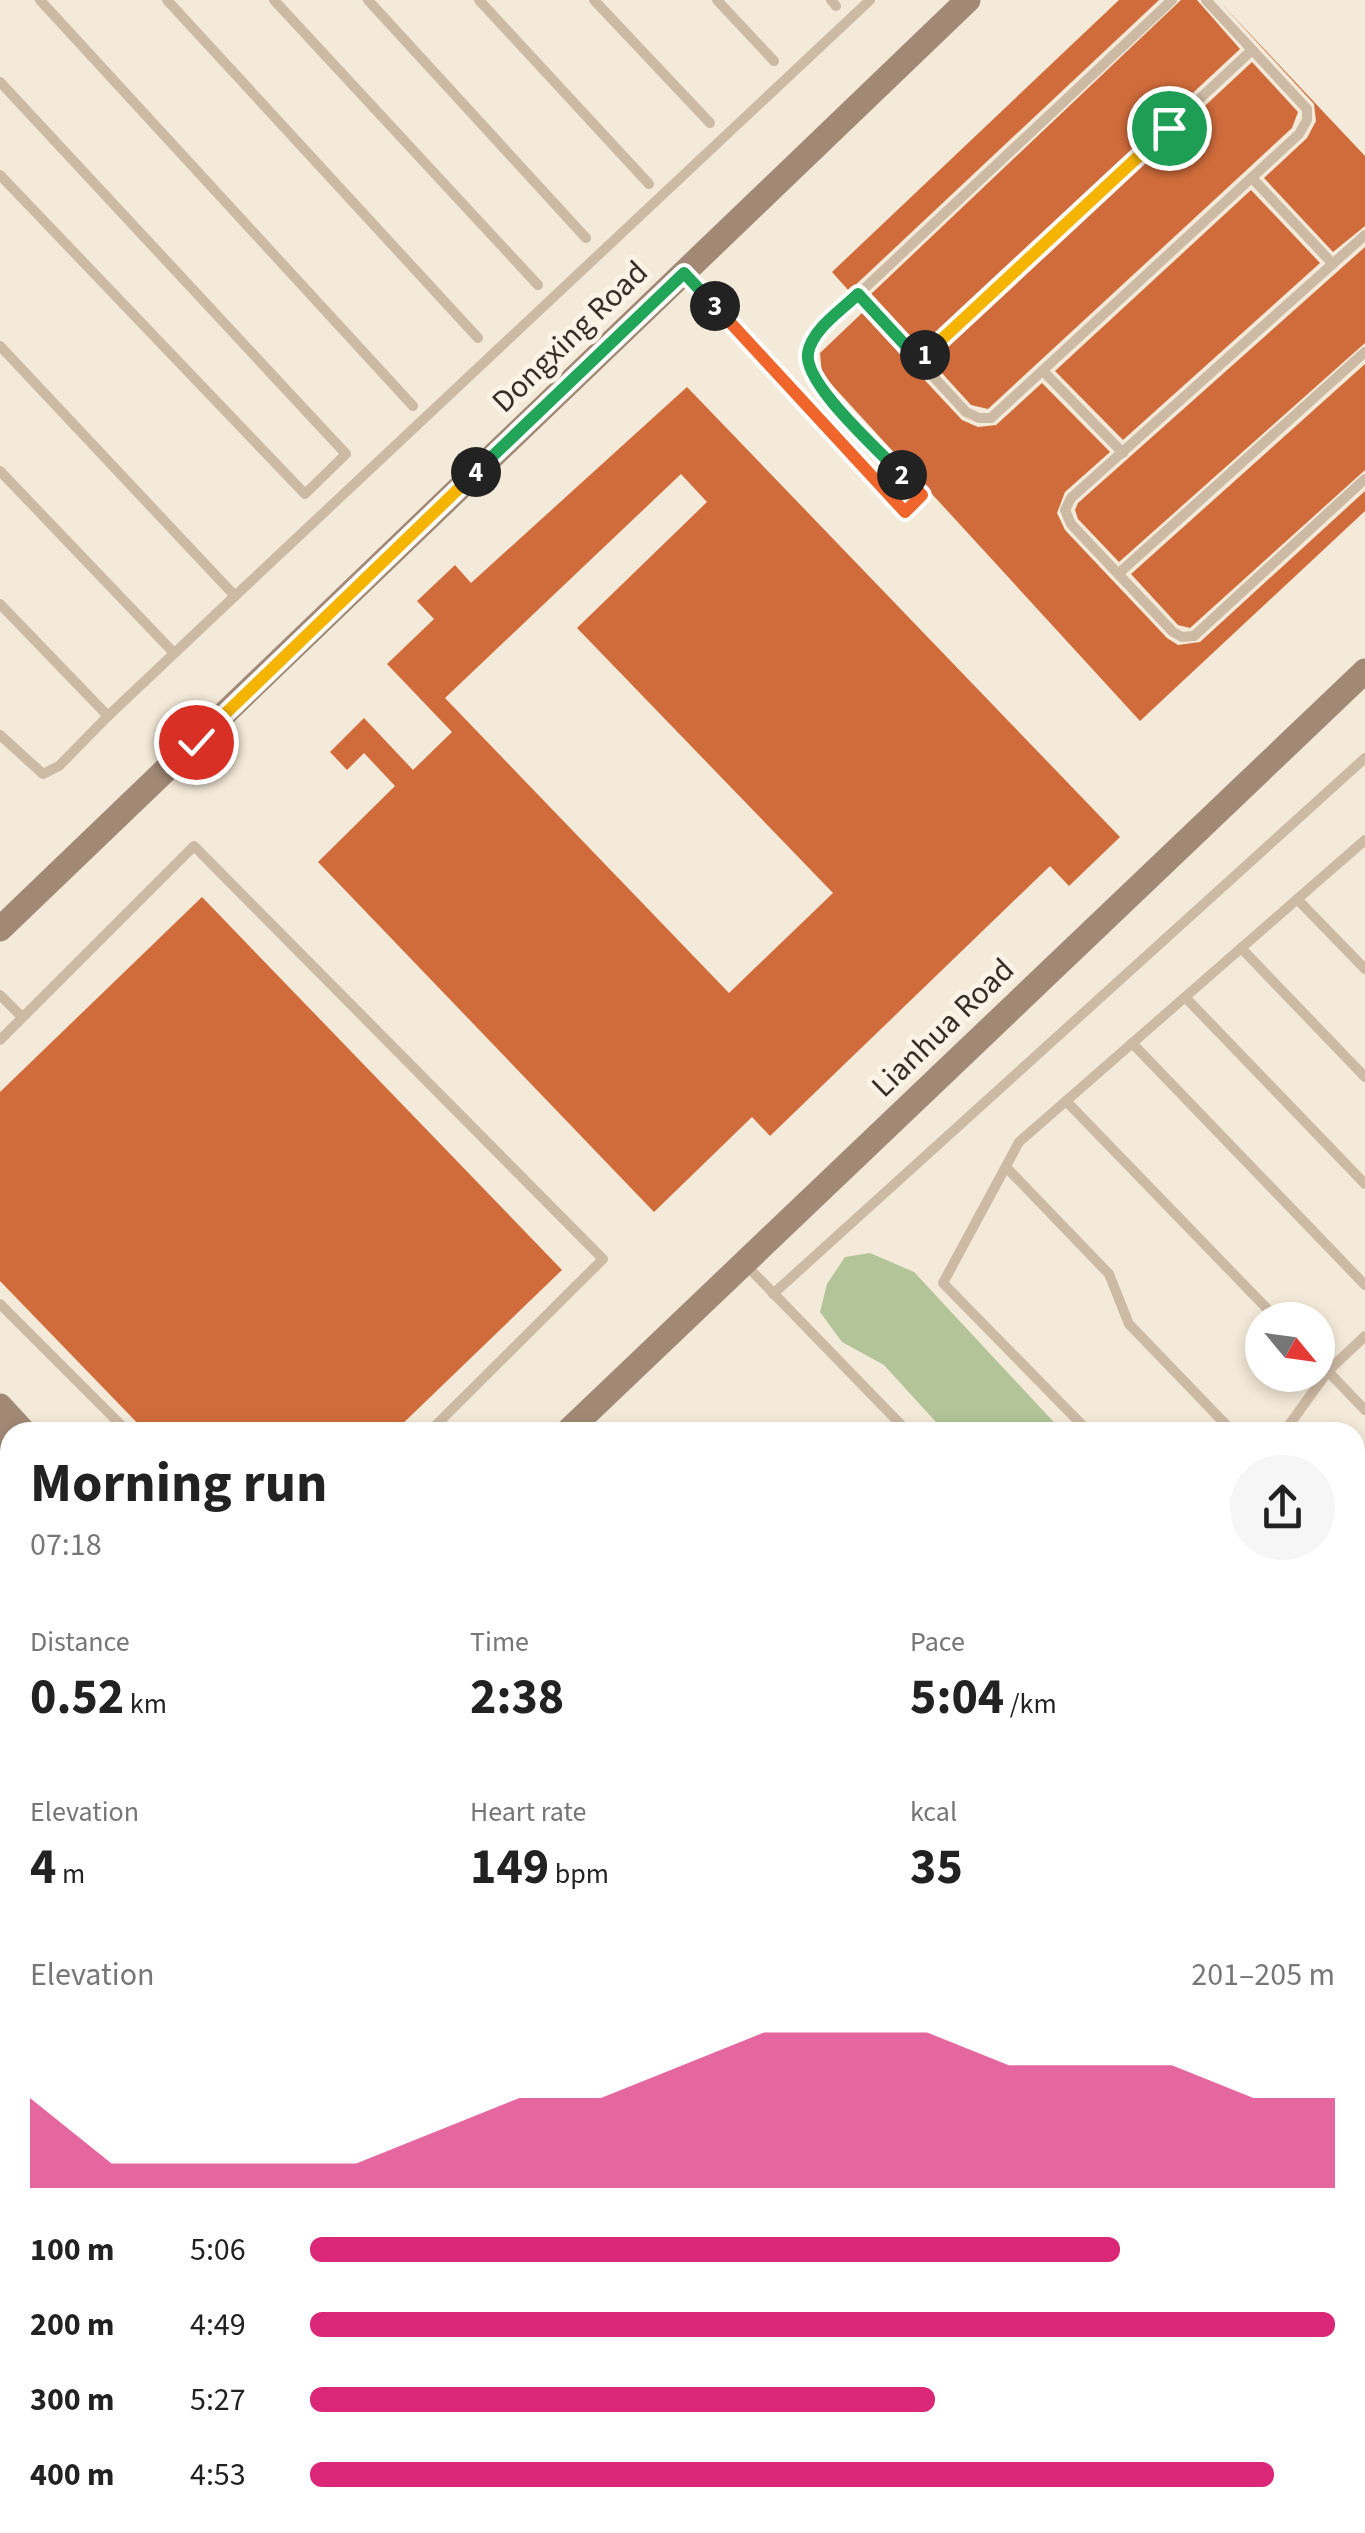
<!DOCTYPE html>
<html lang="en">
<head>
<meta charset="utf-8">
<style>
	body { margin:0; font-family:"Source Sans 3",sans-serif; background:#f6f6f6; color:#222; height:100vh; display:flex; flex-direction:column; font-size:38px; white-space:nowrap }
	* { box-sizing:border-box; margin:0 }
	p { font-size:32px; color:#767676 }
	.icon { flex:none; width:55px; height:55px; fill:none; stroke:currentColor; stroke-width:2; stroke-linecap:round; stroke-linejoin:round }
	.map { position:relative; flex:1; overflow:hidden }
	.side { position:absolute; left:0px; top:1422px; width:1365px; height:1112px; display:flex; flex-direction:column; background:#fff; border-radius:30px 30px 0 0; box-shadow:0 5px 15px #0003 }
	.side>* { flex:none }
	.needle { width:65px; rotate:119deg }
	.controls { position:absolute; left:1245px; top:1302px; display:grid; gap:20px }
	.controls a { display:grid; place-items:center; width:90px; height:90px; border-radius:50%; background:#fff; box-shadow:0 5px 15px #0003; font-size:50px }
	.pin { position:absolute; display:grid; place-items:center; width:85px; height:85px; color:#fff; margin:-42px; border:5px solid #fff; border-radius:50%; box-shadow:0 2px 10px #0007 }
	.km { position:absolute; width:50px; height:50px; margin:-25px; border-radius:50%; background:#222; color:#fff; font-size:28px; line-height:50px; text-align:center }
	.round { display:grid; place-items:center; flex:none; width:105px; height:105px; border-radius:52px; background:#f6f6f6 }
	.headline { display:flex; align-items:center; justify-content:space-between; height:170px; padding:0 30px }
	h1 { font-size:55px; font-weight:700; line-height:75px }
	.figures { display:grid; grid-template-columns:repeat(3,1fr); gap:15px; height:170px; padding:10px 30px }
	.figures div { display:grid; align-content:center }
	.figures b { font-size:50px; font-weight:700 }
	.figures small { font-size:28px; font-weight:400 }
	.figures p { font-size:28px }
	.chart { height:280px; padding:20px 30px }
	.chart p { display:flex; justify-content:space-between }
	.chart svg { width:100%; height:180px; margin-top:10px; fill:#db2777; opacity:.7 }
	ul { padding:0 30px; list-style:none; font-size:32px }
	li { display:grid; grid-template-columns:160px 120px 1fr; align-items:center; height:75px }
	li i { height:25px; border-radius:12px; background:#db2777 }
	.map>svg:first-child { display:block }
	.green { fill:#b2c498 }
	.building { fill:#d06c3b; fill-rule:evenodd }
	.lines { fill:none; stroke-linecap:round; stroke-linejoin:round }
	.lane { stroke:#cdbaa4; stroke-width:10 }
	.secondary { stroke:#a18975; stroke-width:25 }
	.split-1-casing { stroke:#fff; stroke-width:20 }
	.split-2-casing { stroke:#fff; stroke-width:20 }
	.split-3-casing { stroke:#fff; stroke-width:20 }
	.split-4-casing { stroke:#fff; stroke-width:20 }
	.split-5-casing { stroke:#fff; stroke-width:20 }
	.split-1 { stroke:#f5b400; stroke-width:12 }
	.split-2 { stroke:#22a559; stroke-width:12 }
	.split-3 { stroke:#f0652b; stroke-width:12 }
	.split-4 { stroke:#22a559; stroke-width:12 }
	.split-5 { stroke:#f5b400; stroke-width:12 }
	.labels { text-anchor:middle; dominant-baseline:central; stroke-width:10; stroke-linejoin:round; paint-order:stroke }
	.street-label { font-size:32px; fill:#382d27; stroke:#fbf3e6 }
</style>
</head>
<body>
<div class="map">
<svg width="1365" height="2533" viewBox="0 0 1365 2533">
	<rect width="100%" height="100%" fill="#f4ead9"/>
	<g class="green">
		<polygon points="870,1253 914,1272 1063,1432 945,1432 884,1365 842,1342 820,1312 827,1284 845,1257"/>
		<polygon points="1355,1747 1365,1757 1365,1985 1355,1975"/>
		<polygon points="10,1949 10,2232 0,2242 0,1959"/>
		<polygon points="1365,2372 1365,2533 1081,2533 1073,2525 1355,2525 1355,2382"/>
		<polygon points="401,2525 927,2525 935,2533 393,2533"/>
	</g>
	<g class="building">
		<polygon points="1119,0 1159,0 849,291 832,272"/>
		<polygon points="1181,0 1197,0 1240,49 919,348 870,295"/>
		<polygon points="1218,0 1365,156 1365,226 1333,252 1264,178 1307,138 1316,121 1314,104"/>
		<polygon points="1252,62 1298,112 1292,128 988,409 971,405 931,361"/>
		<polygon points="1251,190 1320,263 1123,440 1055,371"/>
		<polygon points="1365,247 1365,343 1119,562 1078,519 1075,510 1078,503"/>
		<polygon points="862,313 962,420 978,427 996,425 1042,383 1110,452 1065,492 1057,513 1065,530 1167,638 1178,645 1200,642 1365,491 1365,511 1140,721 822,374 820,353"/>
		<polygon points="1365,364 1365,470 1190,628 1178,625 1131,574"/>
		<path d="M687,387l433,450 -51,49 -19,-20 -280,270 -18,-19 -98,95 -336,-350 77,-76 -31,-33 -17,17 -17,-18 34,-34 49,52 39,-38 -65,-68 47,-45 -17,-18 38,-36 16,18zM681,474l26,28 -130,126 256,265 -104,100 -284,-295z"/>
		<polygon points="202,897 562,1270 394,1432 146,1432 0,1281 0,1092"/>
	</g>
	<g class="lines">
		<g class="lane">
			<polyline points="40,0 413,406"/>
			<polyline points="167,0 478,338"/>
			<polyline points="274,0 538,285"/>
			<polyline points="368,0 586,238"/>
			<polyline points="479,0 649,184"/>
			<polyline points="594,0 710,123"/>
			<polyline points="717,0 774,61"/>
			<polyline points="831,0 836,6"/>
			<polyline points="0,82 346,454 305,494 0,175"/>
			<polyline points="1252,178 1333,264"/>
			<polyline points="1365,235 1071,498 1065,510 1071,524 1173,632 1182,637 1194,636 1365,479"/>
			<path d="M684,273l221,239 17,-17c-25,-26 -101,-96 -112,-125 -5,-14 2,-26 8,-38l354,-332"/>
			<polyline points="858,295 966,412 979,418 991,418 1299,134 1307,120 1307,109 1206,0"/>
			<polyline points="0,346 235,596 870,0"/>
			<polyline points="919,360 1252,50"/>
			<polyline points="1043,371 1123,453"/>
			<polyline points="0,471 174,653"/>
			<polyline points="1118,574 1365,352"/>
			<polyline points="0,604 108,716 235,596"/>
			<polyline points="0,735 43,774 59,766 108,716"/>
			<polyline points="1297,899 1365,969"/>
			<polyline points="1241,948 1365,1077"/>
			<polyline points="0,995 22,1017"/>
			<polyline points="1185,997 1365,1184"/>
			<polyline points="0,1040 194,846 603,1259 429,1432"/>
			<polyline points="1132,1043 1365,1285"/>
			<polyline points="1066,1101 1278,1320"/>
			<polyline points="1006,1167 1109,1274 1129,1324 1233,1432"/>
			<polyline points="744,1263 908,1432"/>
			<polyline points="773,1294 1365,758"/>
			<polyline points="0,1304 128,1432"/>
			<polyline points="1318,1361 1365,1410"/>
			<polyline points="1089,1432 943,1283 1019,1142 1365,840"/>
			<polyline points="1284,1432 1328,1371 1365,1336"/>
			<polyline points="1355,1560 1365,1571"/>
			<polyline points="1355,1705 1365,1715"/>
			<polyline points="0,1959 10,1949"/>
			<polyline points="0,1981 10,1990"/>
			<polyline points="1355,2001 1365,2011"/>
			<polyline points="0,2028 10,2019"/>
			<polyline points="0,2094 10,2084"/>
			<polyline points="0,2170 10,2160"/>
			<polyline points="0,2242 10,2232"/>
			<polyline points="1355,2340 1365,2330"/>
			<polyline points="718,2525 726,2533"/>
			<polyline points="927,2525 935,2533"/>
			<polyline points="393,2533 401,2525"/>
			<polyline points="901,2533 909,2525"/>
		</g>
		<g class="secondary">
			<polyline points="0,929 968,0"/>
			<polyline points="0,1406 24,1432"/>
			<polyline points="567,1432 1365,671"/>
			<polyline points="0,1437 10,1448"/>
			<polyline points="1042,2525 1050,2533"/>
			<polyline points="1074,2525 1081,2533"/>
		</g>
	</g>
	<g class="lines">
		<g class="split-1-casing">
			<polyline id="split-1" points="925,355 1169,128"/>
		</g>
		<g class="split-2-casing">
			<path id="split-2" d="M902,475c-21,-23 -99,-91 -94,-122 4,-24 34,-43 50,-59l61,66 6,-5"/>
		</g>
		<g class="split-3-casing">
			<polyline id="split-3" points="715,306 905,512 922,495 902,475"/>
		</g>
		<g class="split-4-casing">
			<polyline id="split-4" points="476,472 684,273 715,306"/>
		</g>
		<g class="split-5-casing">
			<polyline id="split-5" points="196,742 476,472"/>
		</g>
		<use href="#split-1" class="split-1"/>
		<use href="#split-2" class="split-2"/>
		<use href="#split-3" class="split-3"/>
		<use href="#split-4" class="split-4"/>
		<use href="#split-5" class="split-5"/>
	</g>
	<g class="labels">
		<g class="street-label">
			<text transform="translate(570 337) rotate(-44)">Dongxing Road</text>
			<text transform="translate(943 1028) rotate(-44)">Lianhua Road</text>
		</g>
	</g>
</svg>
<div class="controls">
<a><svg class="needle" viewBox="-14 -14 28 28"><path d="M0-13l5 13h-10z" fill="#e53935"/><path d="M0 13l5-13h-10z" fill="#767676"/></svg></a>
</div>
<div class="pin" style="left:1169px;top:128px;background:#1e9e55"><svg class="icon" aria-label="arrive" viewBox="0 0 24 24"><path d="M6 21V4h12l-3 4 3 4H6"/></svg></div>
<div class="pin" style="left:196px;top:742px;background:#d93025"><svg class="icon" aria-label="check" viewBox="0 0 24 24"><path d="M5 12l5 5 9-10"/></svg></div>
<b class="km" style="left:925px;top:355px">1</b>
<b class="km" style="left:902px;top:475px">2</b>
<b class="km" style="left:715px;top:306px">3</b>
<b class="km" style="left:476px;top:472px">4</b>
<section class="side">
<div class="headline"><div><h1>Morning run</h1><p>07:18</p></div><a class="round"><svg class="icon" aria-label="share" viewBox="0 0 24 24"><path d="M12 15V3M7 8l5-5 5 5M5 13v7h14v-7"/></svg></a></div>
<div class="figures">
<div><p>Distance</p><b>0.52<small> km</small></b></div>
<div><p>Time</p><b>2:38</b></div>
<div><p>Pace</p><b>5:04<small> /km</small></b></div>
</div>
<div class="figures">
<div><p>Elevation</p><b>4<small> m</small></b></div>
<div><p>Heart rate</p><b>149<small> bpm</small></b></div>
<div><p>kcal</p><b>35</b></div>
</div>
<div class="chart"><p><span>Elevation</span>201–205 m</p>
<svg viewBox="0 0 160 44" preserveAspectRatio="none"><path d="M0 44V22L10 38L20 38L30 38L40 38L50 30L60 22L70 22L80 14L90 6L100 6L110 6L120 14L130 14L140 14L150 22L160 22V44z"/></svg>
</div>
<ul>
<li><b>100 m</b>5:06<i style="width:79%"></i></li>
<li><b>200 m</b>4:49<i style="width:100%"></i></li>
<li><b>300 m</b>5:27<i style="width:61%"></i></li>
<li><b>400 m</b>4:53<i style="width:94%"></i></li>
</ul>
</section>
</div>
</body>
</html>
